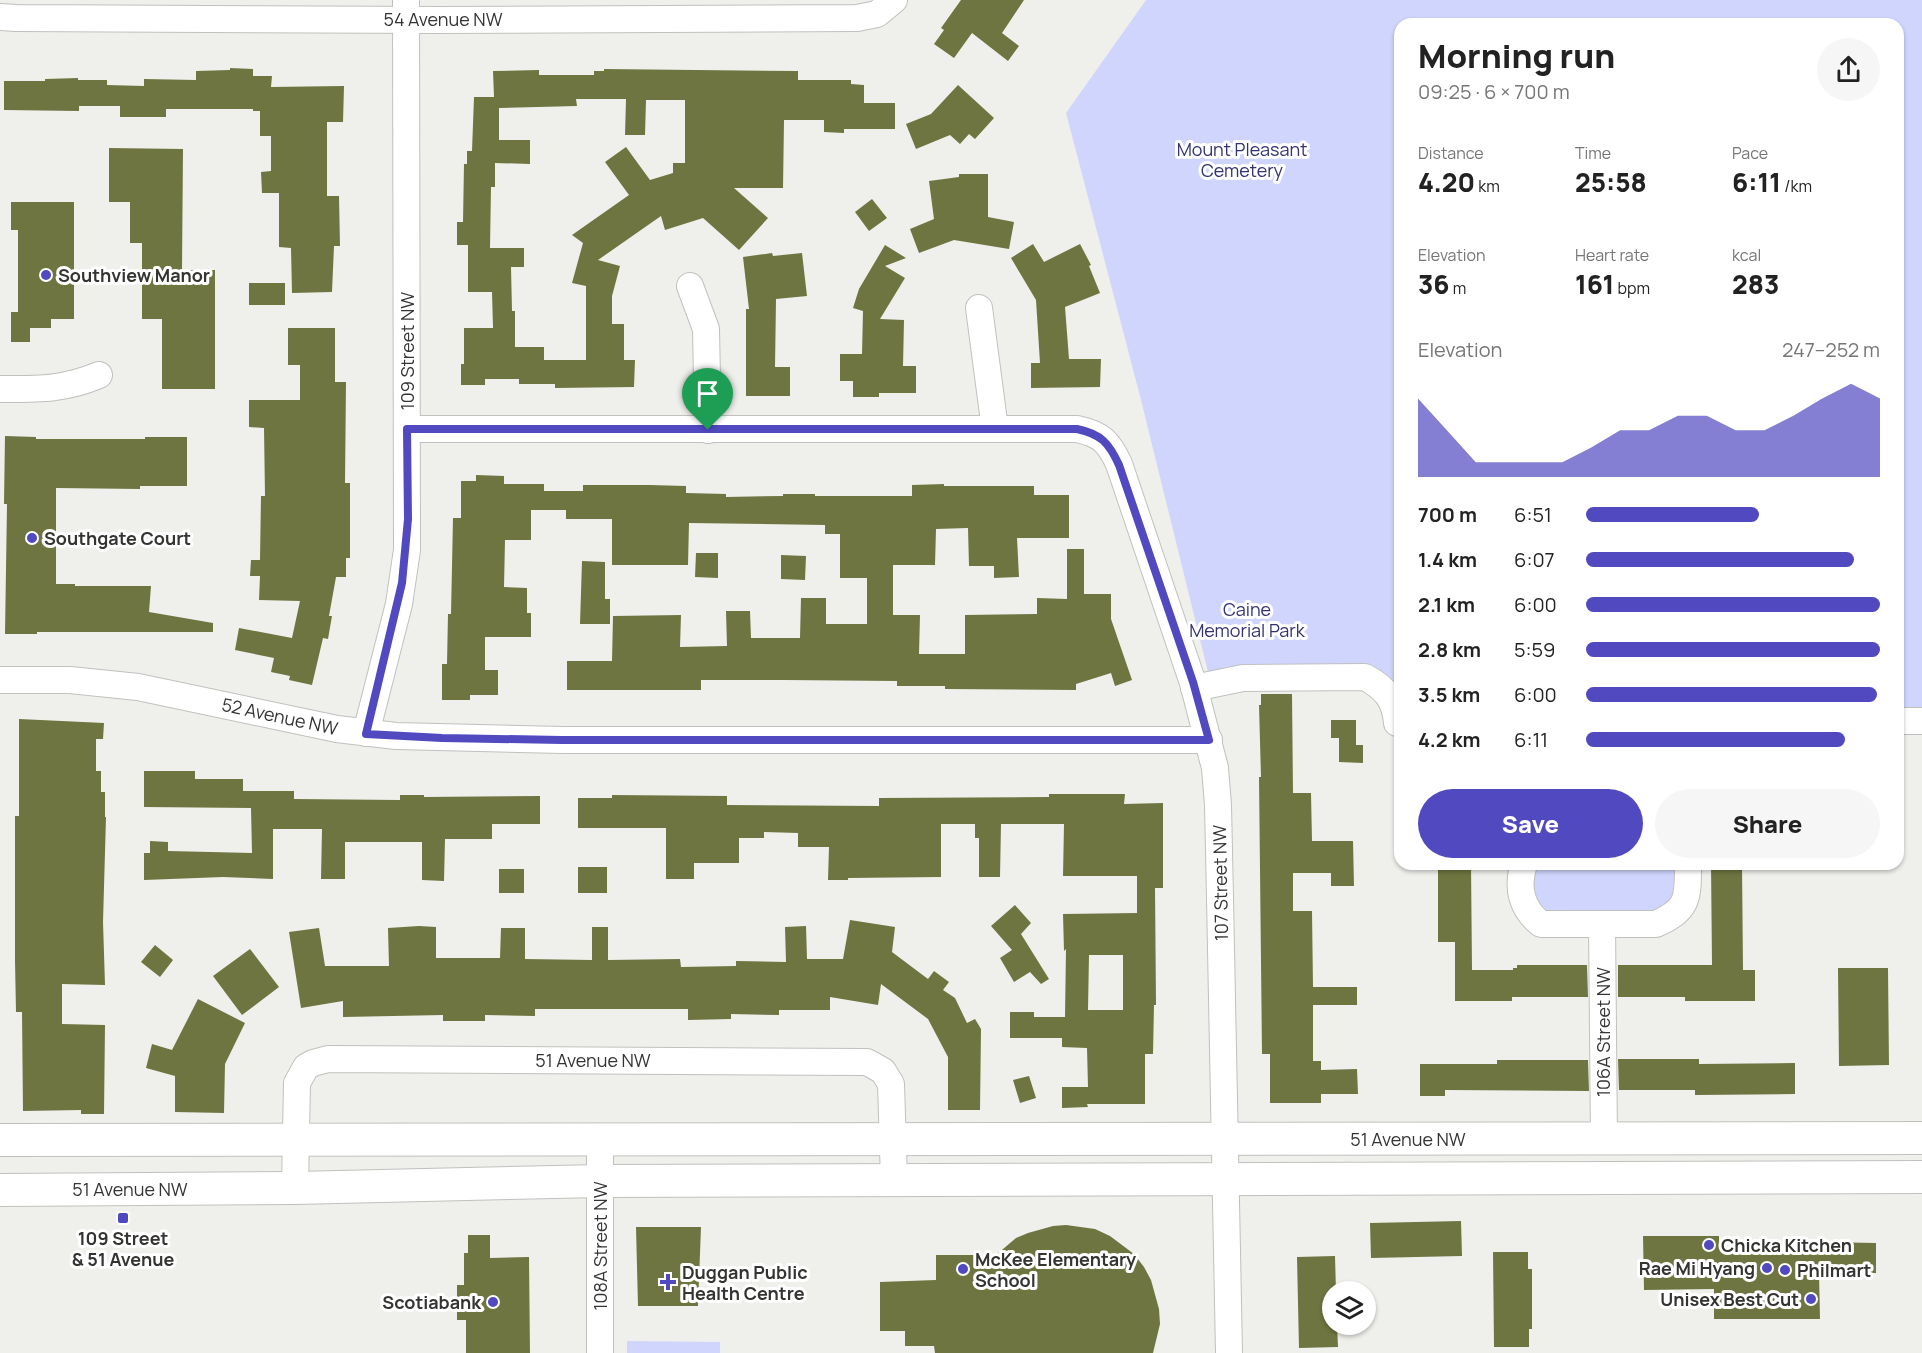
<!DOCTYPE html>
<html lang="en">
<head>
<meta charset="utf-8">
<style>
	body { margin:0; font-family:Manrope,sans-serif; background:#f6f6f6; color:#222; height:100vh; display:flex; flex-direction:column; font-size:22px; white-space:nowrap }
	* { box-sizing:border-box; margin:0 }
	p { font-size:20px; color:#767676 }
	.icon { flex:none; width:33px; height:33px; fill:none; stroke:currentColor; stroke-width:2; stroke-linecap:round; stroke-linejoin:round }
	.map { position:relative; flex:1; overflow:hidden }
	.side { position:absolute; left:1394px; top:18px; width:510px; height:852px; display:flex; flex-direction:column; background:#fff; border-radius:18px; box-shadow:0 2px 4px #0004 }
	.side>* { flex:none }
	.tools { position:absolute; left:1322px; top:1281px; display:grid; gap:12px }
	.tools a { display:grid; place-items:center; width:54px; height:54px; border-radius:50%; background:#fff; box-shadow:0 2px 4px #0004; font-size:30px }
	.pin { position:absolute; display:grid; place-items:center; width:51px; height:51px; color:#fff; margin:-62px -26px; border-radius:50% 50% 50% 0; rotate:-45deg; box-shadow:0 0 6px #0007 }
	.pin .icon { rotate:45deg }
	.round { display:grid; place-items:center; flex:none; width:63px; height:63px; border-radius:32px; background:#f6f6f6 }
	.headline { display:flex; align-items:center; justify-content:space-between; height:102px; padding:0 24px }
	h1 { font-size:33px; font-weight:800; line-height:45px }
	.metrics { display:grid; grid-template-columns:repeat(3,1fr); gap:9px; height:102px; padding:6px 24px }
	.metrics div { display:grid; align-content:center }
	.metrics b { font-size:26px; font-weight:800 }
	.metrics small { font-size:16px; font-weight:400 }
	.metrics p { font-size:16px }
	.chart { height:168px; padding:12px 24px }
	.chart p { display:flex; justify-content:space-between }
	.chart svg { width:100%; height:108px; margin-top:6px; fill:#5149c0; opacity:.7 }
	.cta { display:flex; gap:12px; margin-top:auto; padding:12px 24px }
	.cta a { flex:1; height:69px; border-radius:36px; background:#5149c0; color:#fff; font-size:24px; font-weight:800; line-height:69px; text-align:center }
	.cta a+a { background:#f6f6f6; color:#222 }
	ul { padding:0 24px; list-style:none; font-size:20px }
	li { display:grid; grid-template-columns:96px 72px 1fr; align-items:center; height:45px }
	li i { height:15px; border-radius:8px; background:#5149c0 }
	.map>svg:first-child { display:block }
	.green { fill:#d0d5fe }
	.building { fill:#6e7540; fill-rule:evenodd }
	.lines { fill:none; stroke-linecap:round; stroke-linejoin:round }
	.minor-casing { stroke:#c0c1be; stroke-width:28 }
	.major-casing { stroke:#c0c1be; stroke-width:34 }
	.minor { stroke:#fff; stroke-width:26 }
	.major { stroke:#fff; stroke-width:32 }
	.route-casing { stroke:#fff; stroke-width:12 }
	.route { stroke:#5149c0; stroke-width:8 }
	.poi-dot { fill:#5149c0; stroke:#fff; stroke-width:2 }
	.labels { text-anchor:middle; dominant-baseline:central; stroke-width:6; stroke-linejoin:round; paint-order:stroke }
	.street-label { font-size:18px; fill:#343433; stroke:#fff }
	.park-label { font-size:18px; fill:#343371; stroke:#fff }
	.poi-label { font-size:18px; font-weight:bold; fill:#343433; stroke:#fff; text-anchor:start }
</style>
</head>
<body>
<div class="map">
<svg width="1922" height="1353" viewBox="0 0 1922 1353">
	<rect width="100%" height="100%" fill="#eff0ec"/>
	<g class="green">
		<polygon points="1146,0 1922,0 1922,710 1898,710 1898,24 1400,24 1399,700 1395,693 1209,676 1140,396 1066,113"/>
		<polygon points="1534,864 1676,864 1679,893 1654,915 1545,915 1531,897"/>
		<polygon points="627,1341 720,1342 720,1353 627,1353"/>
	</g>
	<g class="building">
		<polygon points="961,0 1024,0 1002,33 1019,46 1008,61 972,33 954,58 934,44 944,30 941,28"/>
		<polygon points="230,68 253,69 253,76 272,76 271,87 344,86 343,122 327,122 327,196 339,196 340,246 334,246 332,292 292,293 291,248 279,247 279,193 262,193 261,172 271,171 271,136 260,136 260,111 253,111 253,109 166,109 166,117 120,117 120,106 79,106 79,111 4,110 4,81 45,81 45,79 78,78 78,80 107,80 107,85 144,86 144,79 196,80 196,71 230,70"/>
		<path d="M604,69l194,2v9h53v4l13,1v18h31v26h-51v4l-20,-1v-12h-40l-1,68h-49l34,30 -29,32 -36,-32 -38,12 -4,-14 -63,44 22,6 -8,30v28h12v36h11l-1,27 -79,1v-4h-36v-5h-34v6h-24v-21h3v-36h29l-1,-36h-24v-47h-11v-23h6l1,-58h3v-13h5l2,-54h20l-1,-26 46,-1v5h55v-4h10zM576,99h50l-1,36h20l1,-35h39v63h-12v10l-23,7 -24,-33 -21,15 24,33 -57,40 11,8 -11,40 14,3v74h-42v-13h-29v-36h-3l-1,-44h13v-19h-34l1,-61h4v-24l35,1v-24h-31v-32l78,-2z"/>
		<polygon points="958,85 994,118 975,139 969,134 960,144 950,135 916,149 906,124 931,114"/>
		<polygon points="109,148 183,149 182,270 215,270 215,389 162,389 162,319 142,319 142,243 130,243 130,202 109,202"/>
		<polygon points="959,174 988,174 988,217 1014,222 1009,249 954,240 919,253 910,229 934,219 929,181 959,177"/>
		<polygon points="872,199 887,218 869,231 855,212"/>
		<polygon points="11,202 74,202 74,319 51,319 51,328 30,328 30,342 11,342 11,312 18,312 18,230 11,230"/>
		<polygon points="1033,244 1044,262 1080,244 1091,265 1089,266 1100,293 1065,307 1069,359 1101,359 1100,387 1031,388 1031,363 1040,363 1036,300 1011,258"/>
		<polygon points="885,245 906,258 885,266 905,278 880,319 904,320 903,366 916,366 916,393 879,393 879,397 853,397 853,381 840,381 840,354 862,354 863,311 853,308 859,289"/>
		<polygon points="772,253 773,256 802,253 807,296 776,299 775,367 790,367 790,396 746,396 746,309 749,309 743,257"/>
		<rect x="249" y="283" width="36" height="22"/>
		<polygon points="288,328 335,328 335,382 346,382 345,483 350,483 350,558 346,558 346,577 336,577 329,616 332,616 328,639 323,638 312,685 289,680 290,676 271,672 274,658 235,650 239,628 292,638 300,601 259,600 260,576 250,576 251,560 260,560 261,496 265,496 264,428 249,427 249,400 300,400 300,365 288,365"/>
		<polygon points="5,436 36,437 36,439 145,439 145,437 187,437 187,486 140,486 140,489 56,488 56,584 75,584 75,586 151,586 149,612 213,623 213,632 37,632 37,634 5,634 7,504 4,504"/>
		<polygon points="476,475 504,476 504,484 544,484 544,491 583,491 583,485 650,485 686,486 686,493 726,494 726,497 783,496 783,494 815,494 815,496 912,496 912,485 944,484 944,486 1034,486 1034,495 1069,495 1069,538 1017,538 1019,577 994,578 994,566 969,566 968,528 936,529 935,565 893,565 893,615 920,615 919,654 965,654 965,615 1037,614 1037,598 1067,599 1067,549 1084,549 1084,594 1111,594 1111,619 1132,680 1115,686 1111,673 1076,684 1076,690 945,689 945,686 897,686 897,681 783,680 701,680 701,690 567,690 567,661 612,661 613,616 681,615 680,647 727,646 726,611 750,611 751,638 800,638 801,598 826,598 826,624 867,624 867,578 840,578 840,534 825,534 825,525 689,523 688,565 612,565 612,519 566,519 566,510 531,510 531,540 505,540 504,587 527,588 527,613 531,613 531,637 485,637 485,670 498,670 498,695 470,695 470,700 442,700 442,664 447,664 448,614 451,614 453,518 461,518 461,481 476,481"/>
		<polygon points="696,553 718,553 718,578 695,577"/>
		<polygon points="781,555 806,556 805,580 781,579"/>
		<polygon points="582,561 605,562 605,599 610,599 610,624 580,624"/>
		<polygon points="1261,694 1292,694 1293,793 1311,793 1312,841 1353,841 1354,886 1331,886 1331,873 1293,873 1293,911 1312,911 1313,987 1357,987 1357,1005 1313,1005 1313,1061 1321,1061 1321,1070 1357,1069 1358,1094 1321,1094 1321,1103 1270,1103 1270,1054 1262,1054 1259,777 1261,777 1259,705 1261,705"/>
		<polygon points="19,719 104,723 103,739 96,739 96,771 101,771 101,792 105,792 105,817 106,817 103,922 105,985 62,984 62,1024 105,1025 104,1114 81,1114 81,1110 23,1111 22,1012 16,1012 15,961 15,816 19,816"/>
		<polygon points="1331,720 1356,720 1356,745 1363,745 1363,763 1339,762 1339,738 1331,738"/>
		<polygon points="144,771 195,771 195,779 243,779 243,791 294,791 294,799 400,800 400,795 424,795 424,797 540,796 540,824 492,824 492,839 445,839 444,881 422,880 422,842 345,842 345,879 321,879 322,829 273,829 273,879 223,877 144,880 144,853 150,853 150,841 168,842 168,851 252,853 251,808 144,807"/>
		<path d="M1049,794h76l-1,10 39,-1v85h-8l1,117h-2l-1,49h-8v50h-58l1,3 -26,1v-21h26l-1,-39 -25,-1v-9h-52v-26h24v5h31l1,-68 -2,2 -1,-37 74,-1v-37h-74l1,-52h-63l-1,53h-21v-39h-4v-14h-34v53l-93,1v2h-20l1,-33h-31v-14l-34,-1v6h-25v25h-45v16h-28v-51h-88v-30h34v-3l115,1v9l152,1v-8l170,-1zM1089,955h34v55h-35z"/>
		<polygon points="1438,864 1471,864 1472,970 1513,970 1513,968 1517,968 1517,965 1587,965 1588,997 1512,997 1512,1001 1455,1001 1455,942 1438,942"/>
		<polygon points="1711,864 1742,864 1743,970 1755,970 1755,1001 1685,1001 1685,997 1618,997 1618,965 1712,965"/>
		<rect x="578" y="867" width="29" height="26"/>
		<rect x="499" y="869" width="25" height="24"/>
		<polygon points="1015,905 1031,923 1021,934 1049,979 1041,984 1030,972 1014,982 1000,958 1012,950 991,926"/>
		<polygon points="850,920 895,927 892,952 928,979 934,971 949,982 943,990 955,998 967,1023 975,1019 981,1029 980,1110 948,1110 948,1057 928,1019 881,984 878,1005 830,997 830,1010 779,1010 779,1015 731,1014 731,1019 688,1020 688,1009 535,1009 535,1016 485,1015 485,1021 443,1021 443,1015 343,1017 343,1001 301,1008 289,932 319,928 325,966 389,966 388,928 419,926 436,927 436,958 500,958 501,928 525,928 525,959 592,960 592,927 608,927 608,960 680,959 681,967 736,966 736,961 786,962 785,927 806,926 807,959 843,959"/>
		<polygon points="155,945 173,960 160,977 141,962"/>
		<polygon points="250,949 279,987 242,1015 213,976"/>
		<polygon points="1838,968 1888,968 1889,1065 1839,1066"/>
		<polygon points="198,999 245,1023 225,1064 224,1113 175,1112 175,1076 146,1068 152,1044 172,1050"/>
		<polygon points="1618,1059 1699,1059 1699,1064 1795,1063 1795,1094 1695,1095 1695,1090 1619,1090"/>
		<polygon points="1497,1060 1588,1060 1589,1091 1445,1090 1445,1096 1420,1096 1420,1064 1497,1064"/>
		<polygon points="1029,1076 1036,1098 1020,1103 1013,1080"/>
		<polygon points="1461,1221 1462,1256 1371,1258 1370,1223"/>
		<polygon points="1066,1225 1095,1229 1110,1236 1134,1254 1144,1267 1151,1280 1159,1309 1160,1324 1153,1353 935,1353 934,1346 905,1346 905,1331 880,1331 880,1282 936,1280 936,1255 996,1255 1016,1238 1028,1233 1053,1226"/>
		<polygon points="636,1227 701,1227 698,1306 638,1306"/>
		<polygon points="468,1235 490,1235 490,1258 529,1257 530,1353 466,1353 466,1320 457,1320 457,1285 464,1285 464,1253 468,1253"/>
		<polygon points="1643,1236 1719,1236 1719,1249 1822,1248 1822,1242 1876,1243 1876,1273 1819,1273 1820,1319 1714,1319 1714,1289 1644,1290"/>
		<polygon points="1493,1252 1528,1252 1528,1269 1532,1269 1532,1329 1529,1329 1529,1347 1494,1347"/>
		<polygon points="1335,1256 1336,1292 1332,1292 1332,1324 1337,1324 1338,1347 1299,1348 1297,1257"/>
	</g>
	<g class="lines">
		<g class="minor-casing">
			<g id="minor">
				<polyline points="0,17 16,18 436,20 857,18 877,14 894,0"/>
				<polyline points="690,286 706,329 708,430"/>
				<polyline points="979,308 995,429"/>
				<path d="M0,389c38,0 63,1 99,-14"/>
				<path d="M407,429h670c24,5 32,13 42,35l74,219 22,85 3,37 2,93 9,455"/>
				<polyline points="0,680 70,680 138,687 337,729 396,736 562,740 1209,740"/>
				<path d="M1194,688l49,-10 122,-1c20,11 30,22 32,46h3"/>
				<polyline points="1898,721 1922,721"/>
				<polyline points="366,733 399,604 407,550 406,0"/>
				<path d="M1524,864c-8,24 -2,45 17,60h115c31,-14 32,-24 32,-56l-2,-4"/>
				<polyline points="1602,924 1604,1140"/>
				<polyline points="600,1139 600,1353"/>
				<polyline points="295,1188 297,1083 306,1067 313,1063 328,1059 867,1062 883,1071 891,1084 894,1180"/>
			</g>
		</g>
		<g class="major-casing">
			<g id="major">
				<polyline points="0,1140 1922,1138"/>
				<polyline points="0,1190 295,1188 600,1181 1922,1177"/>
			</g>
		</g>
		<use href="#minor" class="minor"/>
		<use href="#major" class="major"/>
	</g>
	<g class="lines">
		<g class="route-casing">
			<path id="route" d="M407,429h670c24,5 32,14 42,36l74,217 16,58h-647l-120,-2 -76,-4 36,-151 6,-64z"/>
		</g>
		<use href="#route" class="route"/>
	</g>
	<g class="poi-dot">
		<circle cx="46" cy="275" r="6"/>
		<circle cx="32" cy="538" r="6"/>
		<rect x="117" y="1212" width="12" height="12" rx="3"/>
		<circle cx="1709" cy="1245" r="6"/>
		<circle cx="1767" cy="1268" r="6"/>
		<circle cx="963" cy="1269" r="6"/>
		<circle cx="1785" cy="1270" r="6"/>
		<path d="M665 1273h6v6h6v6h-6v6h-6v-6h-6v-6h6z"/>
		<circle cx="1811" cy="1299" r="6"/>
		<circle cx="493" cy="1302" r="6"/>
	</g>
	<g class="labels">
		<g class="street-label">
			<text x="443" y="19">54 Avenue NW</text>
			<text transform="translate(407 351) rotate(-90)">109 Street NW</text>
			<text transform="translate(280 716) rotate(12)">52 Avenue NW</text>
			<text transform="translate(1220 883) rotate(-91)">107 Street NW</text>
			<text transform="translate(1603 1032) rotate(-90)">106A Street NW</text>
			<text x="593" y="1060">51 Avenue NW</text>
			<text x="1408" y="1139">51 Avenue NW</text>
			<text x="130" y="1189">51 Avenue NW</text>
			<text transform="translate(600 1246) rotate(-90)">108A Street NW</text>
		</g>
		<g class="park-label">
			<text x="1242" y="149">Mount Pleasant<tspan x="1242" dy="21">Cemetery</tspan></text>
			<text x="1247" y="609">Caine<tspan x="1247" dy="21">Memorial Park</tspan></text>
		</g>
		<g class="poi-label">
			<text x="58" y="275">Southview Manor</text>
			<text x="44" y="538">Southgate Court</text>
			<text x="123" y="1238" text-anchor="middle">109 Street<tspan x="123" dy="21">&amp; 51 Avenue</tspan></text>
			<text x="1721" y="1245">Chicka Kitchen</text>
			<text x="975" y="1259">McKee Elementary<tspan x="975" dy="21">School</tspan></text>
			<text x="1755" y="1268" text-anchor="end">Rae Mi Hyang</text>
			<text x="1797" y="1270">Philmart</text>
			<text x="682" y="1272">Duggan Public<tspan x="682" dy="21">Health Centre</tspan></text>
			<text x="1799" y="1299" text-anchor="end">Unisex Best Cut</text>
			<text x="481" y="1302" text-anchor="end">Scotiabank</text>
		</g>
	</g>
</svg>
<div class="tools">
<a><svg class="icon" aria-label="layers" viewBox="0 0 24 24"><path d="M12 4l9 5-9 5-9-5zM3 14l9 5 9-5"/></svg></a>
</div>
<div class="pin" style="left:708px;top:430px;background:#1e9e55"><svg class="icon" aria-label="arrive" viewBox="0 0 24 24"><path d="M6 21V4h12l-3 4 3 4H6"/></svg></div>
<section class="side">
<div class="headline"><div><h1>Morning run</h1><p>09:25 · 6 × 700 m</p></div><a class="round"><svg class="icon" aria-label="share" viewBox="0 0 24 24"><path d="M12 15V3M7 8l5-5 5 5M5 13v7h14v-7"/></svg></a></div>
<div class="metrics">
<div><p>Distance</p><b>4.20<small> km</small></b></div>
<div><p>Time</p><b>25:58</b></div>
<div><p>Pace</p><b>6:11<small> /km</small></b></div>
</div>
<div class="metrics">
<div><p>Elevation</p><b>36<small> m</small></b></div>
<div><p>Heart rate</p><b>161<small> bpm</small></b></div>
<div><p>kcal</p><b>283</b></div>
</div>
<div class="chart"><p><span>Elevation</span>247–252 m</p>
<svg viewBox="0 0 160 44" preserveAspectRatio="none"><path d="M0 44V12L10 25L20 38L30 38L40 38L50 38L60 32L70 25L80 25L90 19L100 19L110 25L120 25L130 19L140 12L150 6L160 12V44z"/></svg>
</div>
<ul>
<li><b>700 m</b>6:51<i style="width:59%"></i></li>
<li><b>1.4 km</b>6:07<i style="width:91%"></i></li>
<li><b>2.1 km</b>6:00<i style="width:100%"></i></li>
<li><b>2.8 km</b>5:59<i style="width:100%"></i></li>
<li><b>3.5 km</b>6:00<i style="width:99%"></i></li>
<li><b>4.2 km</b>6:11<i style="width:88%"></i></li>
</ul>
<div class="cta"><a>Save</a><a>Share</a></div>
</section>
</div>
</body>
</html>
